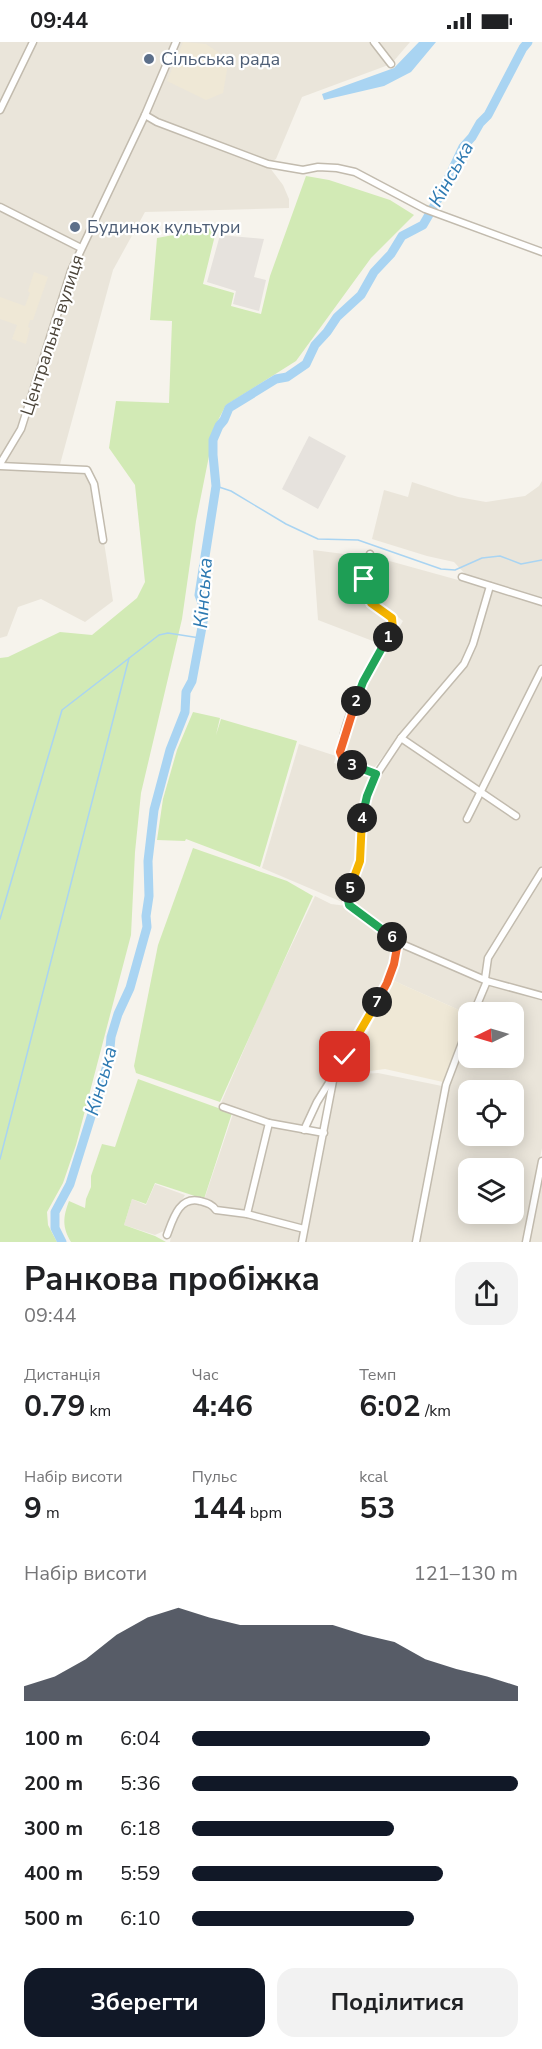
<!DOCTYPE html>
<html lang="uk">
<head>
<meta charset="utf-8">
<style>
	body { margin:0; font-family:"Nunito Sans",sans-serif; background:#f2f2f2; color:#202124; height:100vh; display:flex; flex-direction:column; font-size:22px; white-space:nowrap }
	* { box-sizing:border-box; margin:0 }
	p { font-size:20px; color:#757577 }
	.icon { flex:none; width:33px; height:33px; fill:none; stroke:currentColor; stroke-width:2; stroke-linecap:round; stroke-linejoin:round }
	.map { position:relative; height:1200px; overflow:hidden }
	.side { display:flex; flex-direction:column; background:#fff; flex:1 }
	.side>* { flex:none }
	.needle { width:39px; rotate:265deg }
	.fabs { position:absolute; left:458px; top:960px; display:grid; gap:12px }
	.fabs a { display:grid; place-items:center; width:66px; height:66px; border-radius:12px; background:#fff; box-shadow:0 3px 15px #0003; font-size:30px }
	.pin { position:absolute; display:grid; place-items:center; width:51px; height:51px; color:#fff; margin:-26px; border-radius:12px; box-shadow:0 3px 9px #0006 }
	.km { position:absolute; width:30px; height:30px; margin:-15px; border-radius:50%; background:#222; color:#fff; font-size:16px; line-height:30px; text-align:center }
	.round { display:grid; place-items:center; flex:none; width:63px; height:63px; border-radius:18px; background:#f2f2f2 }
	.summary { display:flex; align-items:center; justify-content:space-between; height:102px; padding:0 24px }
	h1 { font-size:33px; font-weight:700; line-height:45px }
	.stats { display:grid; grid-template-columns:repeat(3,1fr); gap:9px; height:102px; padding:6px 24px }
	.stats div { display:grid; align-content:center }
	.stats b { font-size:30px; font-weight:700 }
	.stats small { font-size:16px; font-weight:400 }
	.stats p { font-size:16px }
	.chart { height:168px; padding:12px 24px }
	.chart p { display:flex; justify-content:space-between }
	.chart svg { width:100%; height:108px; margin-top:6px; fill:#111827; opacity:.7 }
	.button { display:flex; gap:12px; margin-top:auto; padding:12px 24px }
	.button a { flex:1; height:69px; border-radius:18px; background:#111827; color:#fff; font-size:24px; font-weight:700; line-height:69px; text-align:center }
	.button a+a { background:#f2f2f2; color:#202124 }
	ul { padding:0 24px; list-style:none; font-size:20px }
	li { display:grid; grid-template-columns:96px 72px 1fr; align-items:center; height:45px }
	li i { height:15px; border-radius:8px; background:#111827 }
	.status { display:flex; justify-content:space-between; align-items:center; height:42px; padding:0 30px; background:#fff; direction:ltr }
	.status svg { height:16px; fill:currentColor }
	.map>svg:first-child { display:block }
	.residential { fill:#eae5da; fill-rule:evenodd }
	.industrial { fill:#e6e2dd }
	.education { fill:#efe8d6 }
	.green { fill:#d2eab5 }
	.water { fill:#a9d4f2 }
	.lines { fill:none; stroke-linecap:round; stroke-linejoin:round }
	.stream { stroke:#a9d4f2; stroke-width:1.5 }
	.river { stroke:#a9d4f2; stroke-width:9 }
	.minor-casing { stroke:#c2bbae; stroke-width:9 }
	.minor { stroke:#fff; stroke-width:6 }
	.split-1-casing { stroke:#fff; stroke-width:12 }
	.split-2-casing { stroke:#fff; stroke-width:12 }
	.split-3-casing { stroke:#fff; stroke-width:12 }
	.split-4-casing { stroke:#fff; stroke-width:12 }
	.split-5-casing { stroke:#fff; stroke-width:12 }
	.split-6-casing { stroke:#fff; stroke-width:12 }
	.split-7-casing { stroke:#fff; stroke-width:12 }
	.split-8-casing { stroke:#fff; stroke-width:12 }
	.split-1 { stroke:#f5b400; stroke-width:8 }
	.split-2 { stroke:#22a559; stroke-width:8 }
	.split-3 { stroke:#f0652b; stroke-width:8 }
	.split-4 { stroke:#22a559; stroke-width:8 }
	.split-5 { stroke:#f5b400; stroke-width:8 }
	.split-6 { stroke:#22a559; stroke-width:8 }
	.split-7 { stroke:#f0652b; stroke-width:8 }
	.split-8 { stroke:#f5b400; stroke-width:8 }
	.service-dot { fill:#5c6f8a; stroke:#fff; stroke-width:2 }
	.labels { text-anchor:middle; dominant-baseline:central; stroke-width:4.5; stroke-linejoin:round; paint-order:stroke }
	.service-label { font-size:18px; fill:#4e5e75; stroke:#fff; text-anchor:start }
	.street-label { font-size:18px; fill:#4b4439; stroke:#fff }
	.water-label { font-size:20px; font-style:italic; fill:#2e7ab2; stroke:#fff }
</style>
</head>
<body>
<div class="status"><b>09:44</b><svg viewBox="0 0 49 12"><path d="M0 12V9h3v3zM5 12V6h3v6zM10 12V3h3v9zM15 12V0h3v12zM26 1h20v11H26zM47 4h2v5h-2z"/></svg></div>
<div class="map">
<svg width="542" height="1200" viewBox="0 0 542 1200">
	<rect width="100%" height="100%" fill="#f6f3ec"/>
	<g class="residential">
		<polygon points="0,0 32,0 0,67"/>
		<polygon points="33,0 373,0 391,22 302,55 276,117 267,122 283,143 289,157 289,166 145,170 113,228 59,426 89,432 99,467 113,559 85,580 41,557 18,565 7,594 0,596 0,69"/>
		<polygon points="375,0 410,0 392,21"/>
		<polygon points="542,439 542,558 467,534 454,520 427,514 372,497 384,448 408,455 412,440 458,455 486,460 525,454 539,444"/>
		<polygon points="313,508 367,515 362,537 363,550 369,562 391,579 378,601 318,578"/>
		<polygon points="375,515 487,546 473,595 463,620 398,695 374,726 346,711 354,673 372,631 403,579 378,558 370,536"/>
		<polygon points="491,547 542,561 542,825 485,916 481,935 403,902 351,866 348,853 361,821 364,769 374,739 403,697 459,631"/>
		<polygon points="299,702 336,714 334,721 369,732 371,737 366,750 359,812 342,860 262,826"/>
		<polygon points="542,830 542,953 488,937 487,923"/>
		<polygon points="315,854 331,862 347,864 392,897 395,913 389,933 303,1085 268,1080 221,1061 266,957"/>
		<polygon points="400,905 403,905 483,940 471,970 468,972 392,938"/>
		<path d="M491,942l51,14v150l-19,94h-105l32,-156 18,-48v20h45v-46h-35l9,-26zM468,1048h45v46h-45zM468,1126h45v46h-45z"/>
		<polygon points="344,1026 362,1032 378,1031 442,1044 412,1200 303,1200 335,1038 339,1030"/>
		<polygon points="234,1069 267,1082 246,1171 215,1167 204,1158"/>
		<polygon points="269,1082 323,1092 304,1185 249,1171"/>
		<polygon points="542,1136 542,1200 529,1200"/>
		<polygon points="155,1142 185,1153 172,1174 166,1188 155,1193 124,1183 132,1157 146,1163"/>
		<polygon points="192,1159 304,1187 301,1200 170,1200 174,1179 180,1169"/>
	</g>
	<g class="industrial">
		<polygon points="220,193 264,197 254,235 266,238 259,269 233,262 236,249 207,240"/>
		<polygon points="309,394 346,414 318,467 282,447"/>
	</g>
	<g class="education">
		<polygon points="183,0 206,2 221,12 228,22 223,51 206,58 167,39"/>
		<polygon points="34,230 48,235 33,278 30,278 28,285 30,286 26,302 12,297 17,283 0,277 0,255 25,264 30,251 28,249"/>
		<polygon points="392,938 468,972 443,1040 385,1027 362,1030 352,1025"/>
	</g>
	<g class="green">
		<polygon points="306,134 329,138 390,158 414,173 371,216 296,319 226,363 215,384 196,479 182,577 141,751 135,810 131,893 76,1103 63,1141 47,1170 48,1183 57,1200 0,1200 0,616 8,615 60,590 92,593 137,556 145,540 135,443 109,406 116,359 169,361 172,279 150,278 157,196 217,185 203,242 234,251 231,264 261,272 270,234"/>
		<polygon points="193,670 220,676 216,693 221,677 297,699 260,825 186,797 185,799 157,798 163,757 177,708"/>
		<polygon points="193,806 287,839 313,854 220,1060 136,1031 134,1024 158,903"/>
		<path d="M138,1037l94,34 -28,86 -49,-16 -9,21 -14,-5 -8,26 31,11 11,6h-95c-9,-15 -8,-25 -2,-41l16,7 1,-9 5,-12v-11l11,-32 13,3z"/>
	</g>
	<polygon class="water" points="419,0 436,0 411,30 384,44 324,58 322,52 394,26"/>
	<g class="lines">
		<g class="stream">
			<polyline points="216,444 231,449 286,482 318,497 358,498 441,527 455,528 482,516 500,514 521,522 542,518"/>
			<polyline points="0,877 62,668 159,593 168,591 200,596"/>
			<polyline points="0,1117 129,616"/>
		</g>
		<polyline class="river" points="62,1200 55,1186 55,1170 70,1142 109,1017 111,995 118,972 130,946 147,885 146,874 149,854 148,819 154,768 170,708 185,670 186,650 192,639 205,569 199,553 216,444 213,413 213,398 219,384 224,378 229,366 276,337 287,335 306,322 315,303 327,290 337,275 361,253 374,230 391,212 402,194 423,183 441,152 463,105 472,95 480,81 488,73 523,6 528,0"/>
		<g class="minor-casing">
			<g id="minor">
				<polyline points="374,0 391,22"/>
				<polyline points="0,68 33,0"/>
				<polyline points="145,73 157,80 268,122 303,128 318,125 337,126 355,130 425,167 542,210"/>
				<polyline points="0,165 81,206"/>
				<polyline points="0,422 21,387 71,229 145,73 176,0"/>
				<polyline points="0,424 87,428 94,442 103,498"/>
				<path d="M370,512c-3,15 -11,38 3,50 6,5 13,9 19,14 4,15 -9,26 -15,38 -10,19 -46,87 -33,106l32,12"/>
				<polyline points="462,535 542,560"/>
				<polyline points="490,544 473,602 464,622 401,696 373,738 363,768 360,819 347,853 347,859 352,866 404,903 487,939 542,954"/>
				<polyline points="401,696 516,774"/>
				<polyline points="467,777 542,627"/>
				<polyline points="485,937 488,916 542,829"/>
				<polyline points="474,970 487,939"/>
				<polyline points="223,1065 269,1081 324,1091"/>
				<polyline points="304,1088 317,1060 345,1015 387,941 394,922 398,900"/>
				<polyline points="247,1172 269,1081"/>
				<path d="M167,1193c6,-16 12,-39 33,-34 7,2 12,3 16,9l31,4 57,15"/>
				<polyline points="302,1200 333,1039"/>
				<polyline points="416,1200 446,1043 468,985"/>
				<polyline points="526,1200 542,1119"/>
			</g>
		</g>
		<use href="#minor" class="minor"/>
	</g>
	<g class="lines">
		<g class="split-1-casing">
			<polyline id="split-1" points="364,537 371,561 392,576 393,587 388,595"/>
		</g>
		<g class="split-2-casing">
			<polyline id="split-2" points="356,659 363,640 388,595"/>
		</g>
		<g class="split-3-casing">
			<polyline id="split-3" points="352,723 344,720 340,710 356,659"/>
		</g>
		<g class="split-4-casing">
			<polyline id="split-4" points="352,723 376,732 367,754 362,776"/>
		</g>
		<g class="split-5-casing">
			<polyline id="split-5" points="350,846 360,819 362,776"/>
		</g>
		<g class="split-6-casing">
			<polyline id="split-6" points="350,846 347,853 349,863 392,895"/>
		</g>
		<g class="split-7-casing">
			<polyline id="split-7" points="377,960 387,941 394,922 398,900 392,895"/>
		</g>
		<g class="split-8-casing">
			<polyline id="split-8" points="345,1015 377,960"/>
		</g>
		<use href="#split-1" class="split-1"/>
		<use href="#split-2" class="split-2"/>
		<use href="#split-3" class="split-3"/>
		<use href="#split-4" class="split-4"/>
		<use href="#split-5" class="split-5"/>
		<use href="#split-6" class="split-6"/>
		<use href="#split-7" class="split-7"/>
		<use href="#split-8" class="split-8"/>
	</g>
	<g class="service-dot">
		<circle cx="149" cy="17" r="6"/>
		<circle cx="75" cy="185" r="6"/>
	</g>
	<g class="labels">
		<g class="service-label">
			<text x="161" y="17">Сільська рада</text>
			<text x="87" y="185">Будинок культури</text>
		</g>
		<g class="street-label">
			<text transform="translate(52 293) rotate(-72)">Центральна вулиця</text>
		</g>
		<g class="water-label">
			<text transform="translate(451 132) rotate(-61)">Кінська</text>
			<text transform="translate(203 551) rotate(-86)">Кінська</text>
			<text transform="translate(101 1039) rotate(-74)">Кінська</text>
		</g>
	</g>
</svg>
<div class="fabs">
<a><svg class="needle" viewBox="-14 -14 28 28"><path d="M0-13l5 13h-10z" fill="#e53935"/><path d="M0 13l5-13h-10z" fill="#757577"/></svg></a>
<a><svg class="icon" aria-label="locate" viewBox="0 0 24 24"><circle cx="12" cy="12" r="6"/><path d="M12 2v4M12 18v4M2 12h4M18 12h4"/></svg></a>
<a><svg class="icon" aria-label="layers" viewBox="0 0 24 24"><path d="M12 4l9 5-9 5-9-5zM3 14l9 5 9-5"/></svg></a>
</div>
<div class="pin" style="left:364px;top:537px;background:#1e9e55"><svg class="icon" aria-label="arrive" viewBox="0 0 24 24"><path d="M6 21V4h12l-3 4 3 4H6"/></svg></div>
<div class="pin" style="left:345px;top:1015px;background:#d93025"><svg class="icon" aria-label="check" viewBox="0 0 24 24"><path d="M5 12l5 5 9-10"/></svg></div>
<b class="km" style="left:388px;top:595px">1</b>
<b class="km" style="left:356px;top:659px">2</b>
<b class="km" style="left:352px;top:723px">3</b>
<b class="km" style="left:362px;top:776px">4</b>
<b class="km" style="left:350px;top:846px">5</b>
<b class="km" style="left:392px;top:895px">6</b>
<b class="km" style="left:377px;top:960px">7</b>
</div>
<section class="side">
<div class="summary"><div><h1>Ранкова пробіжка</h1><p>09:44</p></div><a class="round"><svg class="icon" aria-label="share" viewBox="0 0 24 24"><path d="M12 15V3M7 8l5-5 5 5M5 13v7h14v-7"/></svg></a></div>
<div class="stats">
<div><p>Дистанція</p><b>0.79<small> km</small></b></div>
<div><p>Час</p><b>4:46</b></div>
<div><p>Темп</p><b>6:02<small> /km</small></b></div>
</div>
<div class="stats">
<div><p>Набір висоти</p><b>9<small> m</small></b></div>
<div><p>Пульс</p><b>144<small> bpm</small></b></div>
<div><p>kcal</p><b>53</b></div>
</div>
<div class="chart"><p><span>Набір висоти</span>121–130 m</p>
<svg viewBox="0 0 160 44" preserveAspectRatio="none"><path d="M0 44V38L10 34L20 27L30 17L40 10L50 6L60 10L70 13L80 13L90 13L100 13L110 17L120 20L130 27L140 31L150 34L160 38V44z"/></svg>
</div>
<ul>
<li><b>100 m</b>6:04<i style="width:73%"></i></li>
<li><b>200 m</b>5:36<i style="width:100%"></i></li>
<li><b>300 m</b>6:18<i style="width:62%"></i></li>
<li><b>400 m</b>5:59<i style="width:77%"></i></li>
<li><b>500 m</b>6:10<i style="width:68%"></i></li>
</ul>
<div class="button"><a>Зберегти</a><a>Поділитися</a></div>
</section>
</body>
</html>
